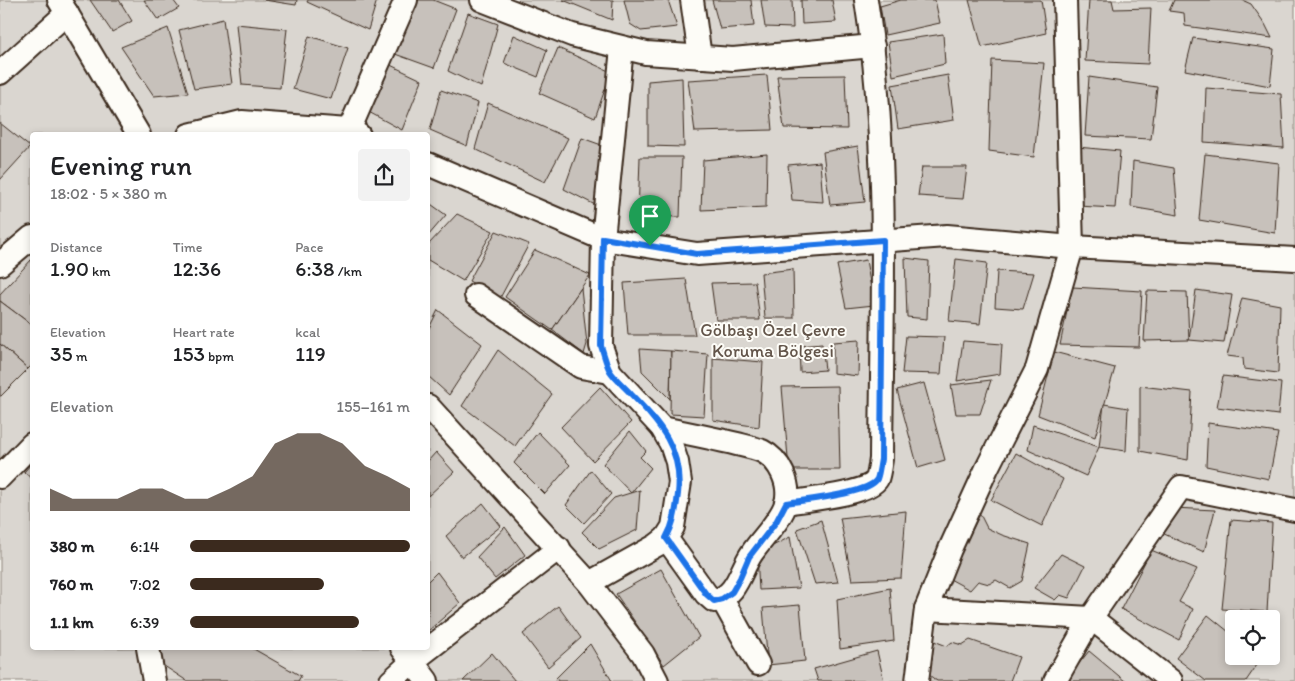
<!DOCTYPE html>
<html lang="en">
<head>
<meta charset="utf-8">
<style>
	body { margin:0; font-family:Itim,sans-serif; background:#f2f2f2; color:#202124; height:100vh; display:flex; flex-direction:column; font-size:19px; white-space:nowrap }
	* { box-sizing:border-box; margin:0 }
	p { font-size:16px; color:#757577 }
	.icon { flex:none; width:28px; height:28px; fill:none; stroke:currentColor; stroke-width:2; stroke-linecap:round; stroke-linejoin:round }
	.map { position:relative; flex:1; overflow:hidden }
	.details { position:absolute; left:30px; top:132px; width:400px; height:518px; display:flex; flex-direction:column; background:#fff; border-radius:5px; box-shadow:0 2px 8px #0003 }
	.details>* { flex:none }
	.controls { position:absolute; left:1225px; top:610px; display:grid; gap:10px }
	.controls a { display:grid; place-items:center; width:55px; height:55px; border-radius:5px; background:#fff; box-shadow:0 2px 8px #0003; font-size:25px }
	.pin { position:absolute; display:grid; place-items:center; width:42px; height:42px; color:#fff; margin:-51px -21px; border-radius:50% 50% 50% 0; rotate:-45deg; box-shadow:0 0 5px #0007 }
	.pin .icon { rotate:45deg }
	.round { display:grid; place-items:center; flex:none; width:52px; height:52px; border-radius:5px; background:#f2f2f2 }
	.overview { display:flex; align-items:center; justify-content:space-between; height:85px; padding:0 20px }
	h1 { font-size:28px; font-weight:600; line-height:38px }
	.figures { display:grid; grid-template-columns:repeat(3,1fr); gap:8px; height:85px; padding:5px 20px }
	.figures div { display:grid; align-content:center }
	.figures b { font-size:21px; font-weight:600 }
	.figures small { font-size:14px; font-weight:400 }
	.figures p { font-size:14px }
	.chart { height:140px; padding:10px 20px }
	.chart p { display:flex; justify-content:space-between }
	.chart svg { width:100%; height:90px; margin-top:5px; fill:#3b2a1e; opacity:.7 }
	ul { padding:0 20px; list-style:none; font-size:16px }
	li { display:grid; grid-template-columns:80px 60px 1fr; align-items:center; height:38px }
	li i { height:12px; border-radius:6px; background:#3b2a1e }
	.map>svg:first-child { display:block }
	.green { fill:#dad6d0; stroke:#8a8077; fill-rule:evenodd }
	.building { fill:#c7c1bb; stroke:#3b2a1e }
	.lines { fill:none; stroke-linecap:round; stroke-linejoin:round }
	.minor-casing { stroke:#3b2a1e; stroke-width:26 }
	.minor { stroke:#fdfcf7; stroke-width:22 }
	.route-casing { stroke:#fff; stroke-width:10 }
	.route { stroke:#1a73e8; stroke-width:6 }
	.labels { text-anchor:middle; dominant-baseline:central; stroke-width:4; stroke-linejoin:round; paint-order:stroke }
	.park-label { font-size:18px; fill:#63554a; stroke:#fdfcf7 }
</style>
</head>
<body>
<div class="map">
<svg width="1295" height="681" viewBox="0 0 1295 681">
	<rect width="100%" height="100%" fill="#f5f4ee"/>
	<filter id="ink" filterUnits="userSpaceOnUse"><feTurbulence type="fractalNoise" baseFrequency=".02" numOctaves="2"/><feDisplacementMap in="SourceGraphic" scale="10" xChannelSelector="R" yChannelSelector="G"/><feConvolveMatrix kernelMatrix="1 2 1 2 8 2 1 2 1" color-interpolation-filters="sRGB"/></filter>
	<g filter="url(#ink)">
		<path class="green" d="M0,0h1295v681h-1295zM32,135h396v513h-396zM1234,619h37v37h-37z"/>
		<g class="building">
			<polygon points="90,0 119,0 132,21 112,32"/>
			<polygon points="144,0 173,0 179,8 158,20"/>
			<polygon points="264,0 297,0 296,5"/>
			<polygon points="308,0 377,0 368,30 307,2"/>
			<polygon points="417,0 433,0 456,9 434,68 395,54"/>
			<polygon points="563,0 613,0 612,20"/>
			<polygon points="624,0 668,0 677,27 641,31 630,24"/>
			<polygon points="712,0 751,0 754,26 720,29"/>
			<polygon points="761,0 792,0 793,28 765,27"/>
			<polygon points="801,0 832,0 836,22 802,24"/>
			<polygon points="901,0 935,0 940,23 885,35 880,6"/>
			<polygon points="969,0 1041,0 1046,33 982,47"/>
			<polygon points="1089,0 1112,0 1114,9 1151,8 1148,64 1085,61"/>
			<polygon points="1174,0 1242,0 1251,4 1265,24 1272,38 1185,26 1184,13 1169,11"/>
			<polygon points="468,13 498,24 481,87 448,71"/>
			<polygon points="223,19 232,84 194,89 179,30"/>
			<polygon points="236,24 287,29 280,88 242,85"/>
			<polygon points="168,28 188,93 154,96 121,47"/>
			<polygon points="943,34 945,64 893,76 888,42"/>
			<polygon points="514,35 547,50 538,77 504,63"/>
			<polygon points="309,36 348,48 331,99 293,89"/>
			<polygon points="1193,38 1274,49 1270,86 1185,70"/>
			<polygon points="558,48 611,72 595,118 539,93"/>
			<polygon points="992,60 1044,63 1034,157 989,151"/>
			<polygon points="384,62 422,80 402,130 365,110"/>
			<polygon points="767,75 772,130 695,132 688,80"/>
			<polygon points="845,75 847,129 784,128 777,76"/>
			<polygon points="948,75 954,120 898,129 892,85"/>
			<polygon points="1089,77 1157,87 1151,139 1085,136"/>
			<polygon points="682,78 684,147 648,146 648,81"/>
			<polygon points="1206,88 1281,94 1284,148 1204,142"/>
			<polygon points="441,90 478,103 467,146 430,130"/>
			<polygon points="488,103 568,138 545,182 475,149"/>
			<polygon points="0,123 30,147 0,180"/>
			<polygon points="582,138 607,147 599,207 564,189"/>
			<polygon points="858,146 865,202 830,205 823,152"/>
			<polygon points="1077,147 1120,151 1115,208 1077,206"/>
			<polygon points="767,154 766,207 701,210 703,160"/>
			<polygon points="1205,154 1279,163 1275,233 1199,220"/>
			<polygon points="640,157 682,157 680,217 638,216"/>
			<polygon points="1133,161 1174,168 1178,215 1131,207"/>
			<polygon points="820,162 823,202 792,200 788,165"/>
			<polygon points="922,167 967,167 963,199 918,196"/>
			<polygon points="428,202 446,215 428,236"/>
			<polygon points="457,214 493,231 463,281 428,260 428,245"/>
			<polygon points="496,231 529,244 500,298 469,281"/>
			<polygon points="535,250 590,275 552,330 505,297"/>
			<polygon points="905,258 929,261 927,319 907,317"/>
			<polygon points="32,259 32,325 0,301 0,294"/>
			<polygon points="956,259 987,263 980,324 949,321"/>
			<polygon points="866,260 874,305 846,308 837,265"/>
			<polygon points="793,269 794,318 765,318 761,273"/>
			<polygon points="997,271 1034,273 1023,309 995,307"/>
			<polygon points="686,279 695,335 628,335 624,283"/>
			<polygon points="755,282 760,320 716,320 711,283"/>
			<polygon points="1072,287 1142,291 1139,347 1060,345"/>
			<polygon points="581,288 587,344 584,354 552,330"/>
			<polygon points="1196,290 1232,295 1224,343 1189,340"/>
			<polygon points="1147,291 1187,292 1189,340 1144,341"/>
			<polygon points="1242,298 1280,305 1278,373 1244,369 1243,358 1227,356"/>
			<polygon points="0,301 32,325 32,365 28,369 0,344"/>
			<polygon points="438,310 482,344 449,395 428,376 428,330"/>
			<polygon points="906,336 944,337 941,374 902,373"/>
			<polygon points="859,340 858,376 833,373 833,342"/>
			<polygon points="963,341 1002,344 1000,374 957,381"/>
			<polygon points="0,344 28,369 1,396 0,396"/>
			<polygon points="822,344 825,370 800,372 799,346"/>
			<polygon points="640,349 671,351 670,399 642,371"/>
			<polygon points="498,350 552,394 515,446 462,406"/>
			<polygon points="671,351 708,354 704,416 670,414"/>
			<polygon points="1054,352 1115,368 1095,437 1038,415"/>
			<polygon points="713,358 763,362 759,427 713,420"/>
			<polygon points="1223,376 1281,383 1278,415 1217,407"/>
			<polygon points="991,380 980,414 956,414 951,385"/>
			<polygon points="924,383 945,460 918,468 897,390"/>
			<polygon points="838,386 840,470 789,470 782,387"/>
			<polygon points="1140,386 1192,392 1188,460 1140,451"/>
			<polygon points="600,387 631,422 593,461 561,427"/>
			<polygon points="1104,404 1128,408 1126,451 1099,447"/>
			<polygon points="1208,423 1278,433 1269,479 1206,466"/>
			<polygon points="1033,425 1099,447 1086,476 1028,450"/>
			<polygon points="630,431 646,451 640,457 651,468 631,493 603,464"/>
			<polygon points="538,432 570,465 545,494 514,463"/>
			<polygon points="436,452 454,472 428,496 428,461"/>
			<polygon points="1016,453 1063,479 1042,526 991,500"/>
			<polygon points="32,463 32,479 24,472"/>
			<polygon points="591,470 611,494 584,523 566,505"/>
			<polygon points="640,490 637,530 599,549 582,532 614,498"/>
			<polygon points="483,503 501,526 462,557 446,536"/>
			<polygon points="1173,508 1215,510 1204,552 1162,533"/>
			<polygon points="906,511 901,578 852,580 840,518"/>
			<polygon points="980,514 987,528 1002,535 1030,544 1022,581 1010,588 996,580 989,584 978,581 970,590 948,578"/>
			<polygon points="821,520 838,582 815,584 797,529"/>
			<polygon points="1231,520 1272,523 1267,612 1222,609"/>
			<polygon points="505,527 525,555 495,579 477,557"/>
			<polygon points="790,537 799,588 759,590 757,554"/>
			<polygon points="1151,550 1197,569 1179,602 1193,609 1179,640 1121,609"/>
			<polygon points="1061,554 1085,566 1069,598 1060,595 1055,600 1034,588"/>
			<polygon points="661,569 699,637 664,665 616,594"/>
			<polygon points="437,572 460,603 428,631 428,581"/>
			<polygon points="890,588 894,641 840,649 837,599"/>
			<polygon points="800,605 805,661 768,665 763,608"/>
			<polygon points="558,606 581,638 548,667 523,634"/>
			<polygon points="1208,615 1234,636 1234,656 1241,656 1257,665 1246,681 1206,681 1176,658"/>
			<polygon points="970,640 1019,657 1010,681 937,681 929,675 928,666 934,641 947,646 952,642 962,645"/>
			<polygon points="590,644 612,681 558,681 556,678"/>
			<polygon points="162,648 252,648 301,676 298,681 187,681 155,660"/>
			<polygon points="877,651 884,681 818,681 814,669"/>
			<polygon points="1089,651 1125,681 1065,681"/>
			<polygon points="492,653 515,681 463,681"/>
		</g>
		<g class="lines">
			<g class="minor-casing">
				<g id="minor">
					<polyline points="59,0 139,135"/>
					<polyline points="482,0 572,35 646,53 733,59 873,46"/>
					<polyline points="692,0 700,57"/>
					<polyline points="0,73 67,13"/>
					<polyline points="189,135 242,122 348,130 359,135"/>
					<polyline points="347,135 406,0"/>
					<polyline points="428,164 603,239 697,254 947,236 1072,247 1295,259"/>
					<polyline points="0,264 32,237"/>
					<polyline points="476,295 581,367 610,372"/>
					<polyline points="428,406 589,583 643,654 657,681"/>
					<path d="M662,428c25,5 50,10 75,16 8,2 18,4 25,7 18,9 29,33 24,52 -4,16 -24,35 -34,50 -12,17 -14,42 -38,48l-8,-7 -40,-56"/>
					<polyline points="0,477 32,444"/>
					<path d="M786,503c18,-3 83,-9 91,-24 2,-5 3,-14 4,-20 1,-152 9,-308 -15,-459"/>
					<polyline points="589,583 657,545 666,538 673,527 680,482 677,462 671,444 662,428 610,372 601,346 603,239 622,48"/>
					<polyline points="722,599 758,664"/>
					<polyline points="926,609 1091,618 1171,681"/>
					<polyline points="148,648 154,681"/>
					<polyline points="402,648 427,681"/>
					<polyline points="391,681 413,661 559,548"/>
					<polyline points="917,681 926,609 950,549 987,468 1037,369 1072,247 1065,0"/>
					<polyline points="1055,681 1091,618 1181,487 1295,510"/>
				</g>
			</g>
			<use href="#minor" class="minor"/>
		</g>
	</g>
	<g class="lines" filter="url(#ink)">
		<g class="route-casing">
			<path id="route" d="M603,238l94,16 186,-14 -2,219c-1,6 -2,15 -4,20 -8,15 -73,21 -91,24l-10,19 -27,35 -9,21 -8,14 -10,7 -8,2 -8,-7 -40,-56c8,-14 10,-28 12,-44 5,-45 -18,-70 -47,-100 -6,-7 -16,-15 -21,-23 -4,-7 -6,-17 -9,-25z"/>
		</g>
		<use href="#route" class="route"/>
	</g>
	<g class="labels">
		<g class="park-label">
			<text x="773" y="330">Gölbaşı Özel Çevre<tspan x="773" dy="21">Koruma Bölgesi</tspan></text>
		</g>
	</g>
</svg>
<div class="controls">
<a><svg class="icon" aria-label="locate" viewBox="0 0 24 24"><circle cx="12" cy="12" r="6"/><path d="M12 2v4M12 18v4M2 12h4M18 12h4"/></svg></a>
</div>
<div class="pin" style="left:650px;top:246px;background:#1e9e55"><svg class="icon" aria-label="arrive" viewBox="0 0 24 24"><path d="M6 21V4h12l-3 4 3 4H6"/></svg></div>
<section class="details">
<div class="overview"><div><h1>Evening run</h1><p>18:02 · 5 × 380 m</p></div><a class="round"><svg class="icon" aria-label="share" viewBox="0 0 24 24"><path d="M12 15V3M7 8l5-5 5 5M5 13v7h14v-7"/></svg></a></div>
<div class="figures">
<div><p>Distance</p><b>1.90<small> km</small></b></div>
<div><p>Time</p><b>12:36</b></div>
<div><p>Pace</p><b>6:38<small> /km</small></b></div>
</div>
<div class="figures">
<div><p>Elevation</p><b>35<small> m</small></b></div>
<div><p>Heart rate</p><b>153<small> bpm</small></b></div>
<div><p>kcal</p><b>119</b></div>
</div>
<div class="chart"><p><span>Elevation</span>155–161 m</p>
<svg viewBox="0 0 160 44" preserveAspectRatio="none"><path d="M0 44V33L10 38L20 38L30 38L40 33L50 33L60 38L70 38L80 33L90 27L100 11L110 6L120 6L130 11L140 22L150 27L160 33V44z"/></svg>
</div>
<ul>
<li><b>380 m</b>6:14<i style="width:100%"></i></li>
<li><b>760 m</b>7:02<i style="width:61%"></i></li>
<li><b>1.1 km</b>6:39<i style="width:77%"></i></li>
</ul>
</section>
</div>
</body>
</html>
